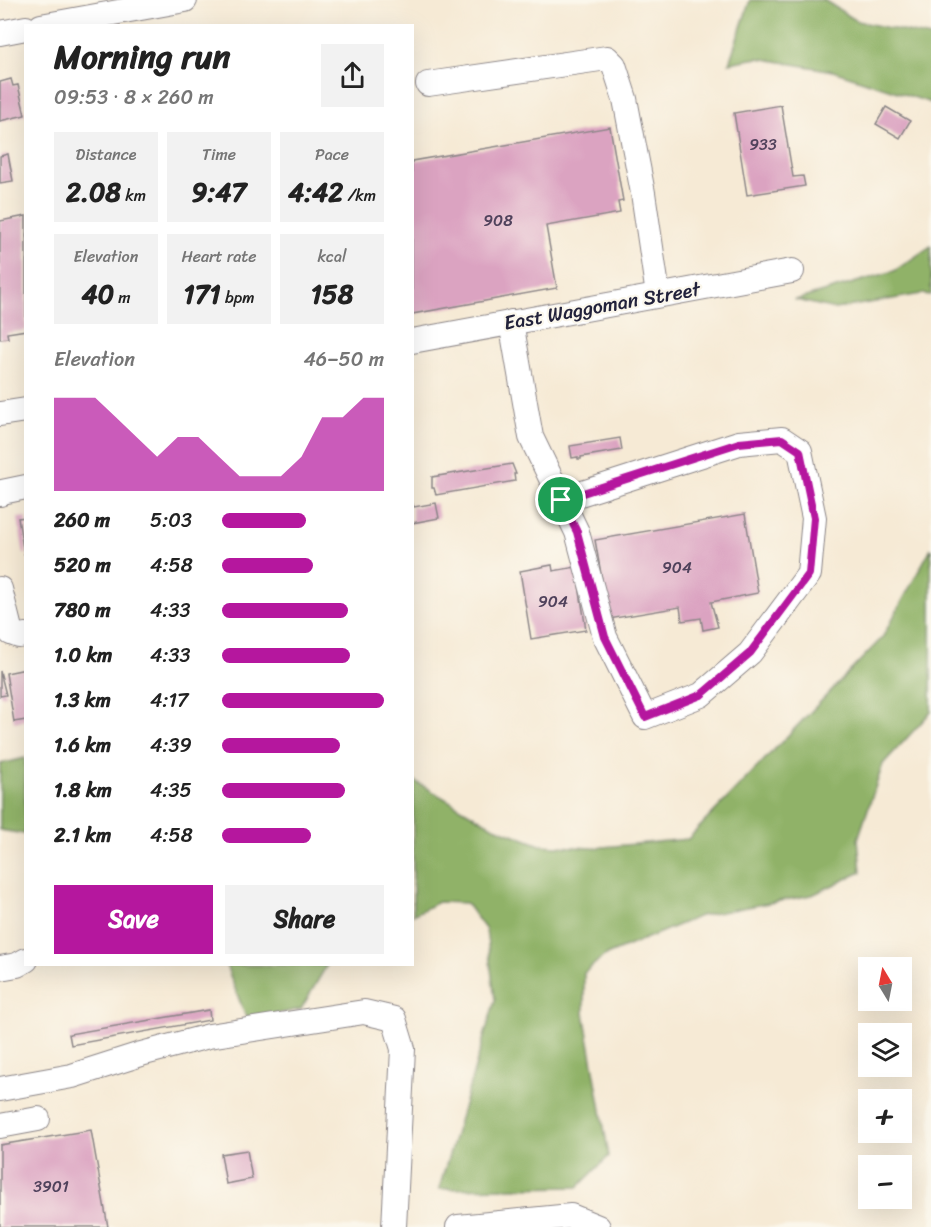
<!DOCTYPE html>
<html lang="en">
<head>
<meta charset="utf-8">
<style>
	body { margin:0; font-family:Sriracha,sans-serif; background:#f2f2f2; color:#222; height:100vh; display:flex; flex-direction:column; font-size:22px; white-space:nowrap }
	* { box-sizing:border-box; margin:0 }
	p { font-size:20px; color:#767676 }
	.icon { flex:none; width:33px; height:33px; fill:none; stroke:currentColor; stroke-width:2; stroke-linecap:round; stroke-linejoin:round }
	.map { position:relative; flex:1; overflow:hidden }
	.side { position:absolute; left:24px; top:24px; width:390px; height:942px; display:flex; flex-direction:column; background:#fff; border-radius:0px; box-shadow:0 6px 24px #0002 }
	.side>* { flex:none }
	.needle { width:39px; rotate:350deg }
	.buttons { position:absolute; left:858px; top:957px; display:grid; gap:12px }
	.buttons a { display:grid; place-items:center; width:54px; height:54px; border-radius:0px; background:#fff; box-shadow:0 6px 24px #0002; font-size:30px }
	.pin { position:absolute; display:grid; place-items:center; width:51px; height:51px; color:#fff; margin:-26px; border:3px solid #fff; border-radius:50%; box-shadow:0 2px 6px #0007 }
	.round { display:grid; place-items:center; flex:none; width:63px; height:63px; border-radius:0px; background:#f2f2f2 }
	.headline { display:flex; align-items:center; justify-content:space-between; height:102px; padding:0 30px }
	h1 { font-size:33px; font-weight:700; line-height:45px }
	.figures { display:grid; grid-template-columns:repeat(3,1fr); gap:9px; height:102px; padding:6px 30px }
	.figures div { display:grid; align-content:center; border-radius:0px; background:#f2f2f2; text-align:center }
	.figures b { font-size:26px; font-weight:700 }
	.figures small { font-size:16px; font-weight:400 }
	.figures p { font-size:16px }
	.chart { height:168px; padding:12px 30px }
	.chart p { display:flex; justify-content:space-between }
	.chart svg { width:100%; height:108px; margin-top:6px; fill:#b5179e; opacity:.7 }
	.primary-button { display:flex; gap:12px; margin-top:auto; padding:12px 30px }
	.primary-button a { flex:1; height:69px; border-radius:0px; background:#b5179e; color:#fff; font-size:24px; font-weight:700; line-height:69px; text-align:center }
	.primary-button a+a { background:#f2f2f2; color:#222 }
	ul { padding:0 30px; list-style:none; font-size:20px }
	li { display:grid; grid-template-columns:96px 72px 1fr; align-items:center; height:45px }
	li i { height:15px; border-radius:8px; background:#b5179e }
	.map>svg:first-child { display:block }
	.forest { fill:#90b267; stroke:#596a51; stroke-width:1.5 }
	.building { fill:#dba3c1 }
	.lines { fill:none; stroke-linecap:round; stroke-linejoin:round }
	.minor-casing { stroke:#8c8688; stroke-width:26 }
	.minor { stroke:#fff; stroke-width:24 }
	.route-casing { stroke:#fff; stroke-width:12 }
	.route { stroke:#b5179e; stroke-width:8 }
	.labels { text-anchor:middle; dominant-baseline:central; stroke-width:4.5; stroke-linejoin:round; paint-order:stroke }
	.number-label { font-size:16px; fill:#50425c }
	.street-label { font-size:20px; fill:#22223b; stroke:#fbf7ec }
</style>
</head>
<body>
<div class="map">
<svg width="931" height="1227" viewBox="0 0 931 1227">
	<rect width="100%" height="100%" fill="#fbf7ec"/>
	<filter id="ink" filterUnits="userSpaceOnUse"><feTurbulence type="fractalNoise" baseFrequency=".0167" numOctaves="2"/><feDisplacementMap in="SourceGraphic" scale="12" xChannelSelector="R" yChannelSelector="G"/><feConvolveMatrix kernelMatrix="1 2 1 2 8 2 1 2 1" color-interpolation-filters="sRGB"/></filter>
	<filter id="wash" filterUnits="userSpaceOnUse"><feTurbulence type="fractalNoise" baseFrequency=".008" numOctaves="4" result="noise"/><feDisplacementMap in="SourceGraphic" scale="24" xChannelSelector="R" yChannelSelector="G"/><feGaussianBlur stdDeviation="1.35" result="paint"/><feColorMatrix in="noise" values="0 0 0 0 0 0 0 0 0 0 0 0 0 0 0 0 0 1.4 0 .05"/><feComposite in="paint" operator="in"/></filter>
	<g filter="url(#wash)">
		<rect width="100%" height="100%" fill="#f6ead5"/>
		<g class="forest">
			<polygon points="750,0 824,0 857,21 931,37 931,103 833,71 758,58 729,63"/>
			<polygon points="931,246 931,295 921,294 835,309 796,300 894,271"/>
			<polygon points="931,548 931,712 883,764 858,839 861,872 812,895 700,916 604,956 584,973 584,1013 609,1156 578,1187 439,1189 495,1000 486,930 466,903 438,902 413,915 413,780 492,826 540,845 592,848 688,839 882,638"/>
			<polygon points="25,758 25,834 0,830 0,764"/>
			<polygon points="226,965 327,965 301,1009 247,1020"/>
		</g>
		<g id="blocks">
			<g class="building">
				<polygon points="11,79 13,86 18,85 25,115 0,121 0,82"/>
				<polygon points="781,105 793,177 803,176 805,186 747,195 734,113"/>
				<polygon points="886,107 910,121 900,138 876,124"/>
				<polygon points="610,127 623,201 618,202 620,213 546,226 557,288 412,314 412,161"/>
				<polygon points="8,154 13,181 0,183 0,156"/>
				<polygon points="26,216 26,330 7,333 8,338 0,339 0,221"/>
				<polygon points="620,438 622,450 581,457 581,459 578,459 578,457 572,458 570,446"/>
				<polygon points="512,464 516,474 514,474 515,481 436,495 434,488 432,488 432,477"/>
				<polygon points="412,502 414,507 436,503 439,518 412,523"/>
				<polygon points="745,514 758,593 711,602 718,627 703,630 701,618 682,621 680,607 609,619 595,540"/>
				<polygon points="26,517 26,554 24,554 18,518"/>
				<polygon points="552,565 553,571 576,567 586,630 531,639 520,571"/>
				<polygon points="26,669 26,720 14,722 6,673"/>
				<polygon points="0,671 6,695 0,696"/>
				<polygon points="209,1010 210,1020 71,1045 69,1034"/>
				<polygon points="91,1130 108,1227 0,1227 0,1145"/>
				<polygon points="247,1150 252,1179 226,1184 221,1154"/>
			</g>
		</g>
	</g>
	<g filter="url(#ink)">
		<use href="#blocks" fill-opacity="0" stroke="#8c8688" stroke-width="1.5"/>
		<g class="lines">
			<g class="minor-casing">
				<g id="minor">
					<polyline points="41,26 185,0"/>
					<polyline points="0,33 26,28"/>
					<polyline points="428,84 607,58 614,65 625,99 643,193 658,295"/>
					<polyline points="511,322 531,437 577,532 605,637 645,717 701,695 750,653 809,574 814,518 800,451 782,439 739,443 561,500"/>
					<polyline points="412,341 792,271"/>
					<polyline points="0,414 26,410"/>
					<polyline points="0,494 2,492 26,487"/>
					<polyline points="0,589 11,633 19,636 26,635"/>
					<polyline points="0,968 17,965 26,960"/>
					<polyline points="0,1089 72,1076 141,1054 209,1036 364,1012 394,1019 403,1049 394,1227"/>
					<polyline points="0,1126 38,1119"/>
					<polyline points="458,1227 571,1216 598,1227"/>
				</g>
			</g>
			<use href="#minor" class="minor"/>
		</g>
	</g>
	<g class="lines" filter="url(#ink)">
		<g class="route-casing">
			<polygon id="route" points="782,439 800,451 814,518 809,574 750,653 701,695 645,717 605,637 577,532 561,500 739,443"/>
		</g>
		<use href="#route" class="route"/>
	</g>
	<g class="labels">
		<g class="number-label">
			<text x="763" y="144">933</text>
			<text x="498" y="220">908</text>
			<text x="677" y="567">904</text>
			<text x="553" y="601">904</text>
			<text x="51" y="1186">3901</text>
		</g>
		<g class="street-label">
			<text transform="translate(602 306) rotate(-10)">East Waggoman Street</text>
		</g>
	</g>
</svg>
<div class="buttons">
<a><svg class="needle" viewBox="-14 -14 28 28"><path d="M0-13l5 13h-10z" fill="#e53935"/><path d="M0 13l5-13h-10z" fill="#767676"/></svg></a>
<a><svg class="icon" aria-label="layers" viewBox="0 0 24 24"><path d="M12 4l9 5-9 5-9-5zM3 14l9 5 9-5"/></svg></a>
<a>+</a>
<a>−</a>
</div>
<div class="pin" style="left:561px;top:500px;background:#1e9e55"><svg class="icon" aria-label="arrive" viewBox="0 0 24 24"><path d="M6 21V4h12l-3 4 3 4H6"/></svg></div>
<section class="side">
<div class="headline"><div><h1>Morning run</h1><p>09:53 · 8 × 260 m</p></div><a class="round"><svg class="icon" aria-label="share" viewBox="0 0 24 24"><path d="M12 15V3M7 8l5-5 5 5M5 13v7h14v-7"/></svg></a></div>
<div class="figures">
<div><p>Distance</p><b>2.08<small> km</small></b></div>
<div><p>Time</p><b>9:47</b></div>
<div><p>Pace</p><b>4:42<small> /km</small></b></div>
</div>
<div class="figures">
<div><p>Elevation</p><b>40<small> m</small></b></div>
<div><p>Heart rate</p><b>171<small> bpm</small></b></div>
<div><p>kcal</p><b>158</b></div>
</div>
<div class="chart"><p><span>Elevation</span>46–50 m</p>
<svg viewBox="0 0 160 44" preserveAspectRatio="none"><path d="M0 44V6L10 6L20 6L30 14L40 22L50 30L60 22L70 22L80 30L90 38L100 38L110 38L120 30L130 14L140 14L150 6L160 6V44z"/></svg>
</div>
<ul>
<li><b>260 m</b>5:03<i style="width:52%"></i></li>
<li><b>520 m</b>4:58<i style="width:56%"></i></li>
<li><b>780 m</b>4:33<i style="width:78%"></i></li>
<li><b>1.0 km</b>4:33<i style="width:79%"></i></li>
<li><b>1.3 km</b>4:17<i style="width:100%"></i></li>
<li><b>1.6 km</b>4:39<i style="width:73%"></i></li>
<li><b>1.8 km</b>4:35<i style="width:76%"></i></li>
<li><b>2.1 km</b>4:58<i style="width:55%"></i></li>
</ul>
<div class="primary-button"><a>Save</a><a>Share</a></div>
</section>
</div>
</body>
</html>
